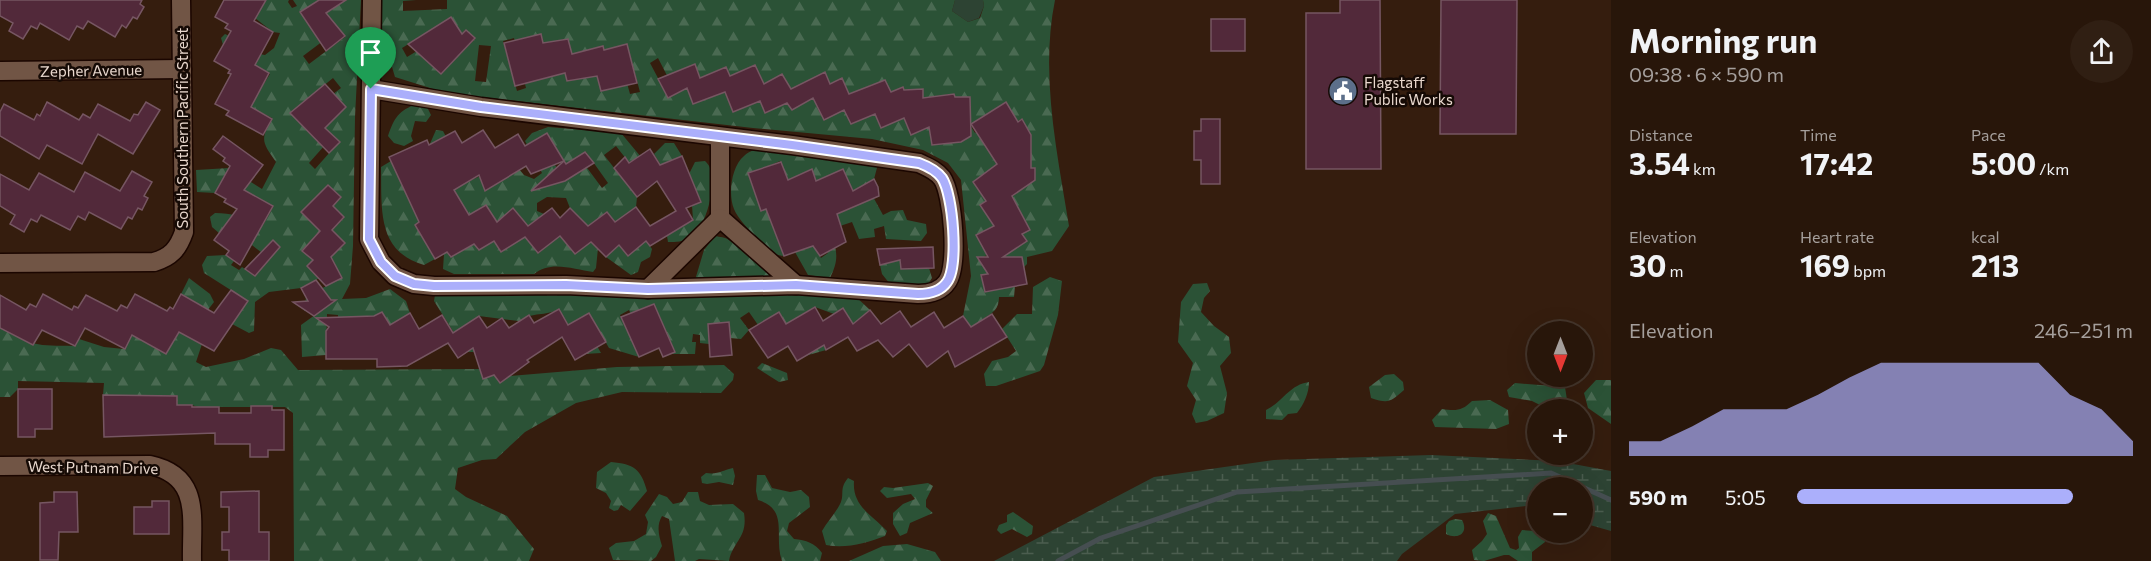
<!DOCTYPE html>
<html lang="en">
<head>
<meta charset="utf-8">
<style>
	body { margin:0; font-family:Commissioner,sans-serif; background:#301f13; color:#f1f3f6; height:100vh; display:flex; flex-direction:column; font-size:22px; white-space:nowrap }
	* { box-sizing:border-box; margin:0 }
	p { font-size:20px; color:#a59f9c }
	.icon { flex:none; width:33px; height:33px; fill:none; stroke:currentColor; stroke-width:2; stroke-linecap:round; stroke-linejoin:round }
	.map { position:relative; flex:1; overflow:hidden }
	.drawer { display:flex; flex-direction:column; background:#28160a; width:540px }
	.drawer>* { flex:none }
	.needle { width:39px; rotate:180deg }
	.buttons { position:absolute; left:1527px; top:321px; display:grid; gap:12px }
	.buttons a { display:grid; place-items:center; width:66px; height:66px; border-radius:50%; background:#28160a; box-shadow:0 6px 24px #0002,0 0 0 2px #44352b; font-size:30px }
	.pin { position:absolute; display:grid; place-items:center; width:51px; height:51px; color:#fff; margin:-62px -26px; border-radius:50% 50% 50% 0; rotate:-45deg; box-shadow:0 0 6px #0007 }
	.pin .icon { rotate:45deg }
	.round { display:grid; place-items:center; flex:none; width:63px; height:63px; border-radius:32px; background:#301f13 }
	.summary { display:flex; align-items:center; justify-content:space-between; height:102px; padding:0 18px }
	h1 { font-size:33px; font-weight:700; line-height:45px }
	.metrics { display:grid; grid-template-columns:repeat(3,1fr); gap:9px; height:102px; padding:6px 18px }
	.metrics div { display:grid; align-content:center }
	.metrics b { font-size:30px; font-weight:700 }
	.metrics small { font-size:16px; font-weight:400 }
	.metrics p { font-size:16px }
	.chart { height:168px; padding:12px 18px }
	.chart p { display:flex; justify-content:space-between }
	.chart svg { width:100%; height:108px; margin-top:6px; fill:#abaffb; opacity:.7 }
	ul { padding:0 18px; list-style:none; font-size:20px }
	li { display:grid; grid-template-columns:96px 72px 1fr; align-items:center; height:45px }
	li i { height:15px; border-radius:8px; background:#abaffb }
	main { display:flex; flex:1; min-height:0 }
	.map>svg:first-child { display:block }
	.grass { fill:#2d4333 }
	.forest { fill:url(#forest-firs); fill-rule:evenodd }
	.wetland { fill:url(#wetland-marsh) }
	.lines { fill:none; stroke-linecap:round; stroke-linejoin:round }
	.stream { stroke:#464e51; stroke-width:5 }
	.building { fill:#52293a; stroke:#765662; stroke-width:1.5 }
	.minor-casing { stroke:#1b0600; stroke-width:21 }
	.minor { stroke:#715545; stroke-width:18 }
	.route-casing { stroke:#fff; stroke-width:12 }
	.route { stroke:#abaffb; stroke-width:8 }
	.labels { text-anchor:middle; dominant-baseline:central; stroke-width:5; stroke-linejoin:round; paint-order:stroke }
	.street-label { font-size:15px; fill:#e9d8ce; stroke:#150a05 }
	.poi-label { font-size:15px; fill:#e9d8ce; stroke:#150a05; text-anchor:start }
</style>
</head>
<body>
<main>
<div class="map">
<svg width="1611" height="561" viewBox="0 0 1611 561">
	<defs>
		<pattern id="forest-firs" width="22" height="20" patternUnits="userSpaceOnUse" patternTransform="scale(1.5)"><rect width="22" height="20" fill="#2b5236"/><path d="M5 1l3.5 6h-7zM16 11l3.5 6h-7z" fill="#4a6a52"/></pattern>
		<pattern id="wetland-marsh" width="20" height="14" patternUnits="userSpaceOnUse" patternTransform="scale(1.5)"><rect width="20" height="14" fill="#2d4333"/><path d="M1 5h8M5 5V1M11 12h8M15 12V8" fill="none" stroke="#4b5d4f"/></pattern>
	</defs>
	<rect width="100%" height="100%" fill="#351d0e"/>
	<polygon class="grass" points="955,0 983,0 984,6 979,18 968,22 952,11"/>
	<g class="forest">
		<path d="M266,0h23l-1,2 4,6 5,-2 -4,-6h26l-19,12 8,12 31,-24h22l-6,117 -2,129 -3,38 -8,15 24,-1 24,-9 16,12 4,12 -8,5 -10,10 -10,-16 -44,27v-24l-11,-1 -1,41 -24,2 -1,-32 32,-23 -6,-8 -23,17 2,-14 35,-19 -5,-9 -35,19 -32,4 -14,10 -1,29 -5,2 -17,-9 16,-23 -44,-28 -2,-8 5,-9 19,-1 8,6 -3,4 8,5 3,-3 13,9 15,-17 -44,-34 -7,8 -7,-6 -2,-10 5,-4c19,1 32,3 48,12l10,-18 -50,-28 -8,14 -18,-1 -1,-22 33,-2 33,21 14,-27c-14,-20 -16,-22 -4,-44l-51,-26 5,-9 34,7 10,-16 -47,-29 -2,-7 4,-4c15,6 23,19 40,21l9,-7 6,-15 -7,-1 -18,-14zM339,29l6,8 -36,27 -6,-8zM333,78l8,10 -34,26 -7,-9zM340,100l6,7 -32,31 -6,-6zM333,136l6,6 -24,27 -6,-6zM328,185l13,13 -27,27zM338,212l6,6 -36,38 -6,-6zM338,236l7,8 -32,29 -6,-7z"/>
		<path d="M381,0h35l-13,1v10l44,-2v-9h508l-3,11 16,11 12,-4 4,-12 -1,-6h72c-15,74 2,152 14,226l-17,25 -25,6v7l-3,3 -42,8 3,17 30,-6 -1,11h-15c0,12 -6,16 -16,22l4,8 -13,6 -11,-17 8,-40 -10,-96 -13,-17 -25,-13 -51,-11 -119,-11 -307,-35 -51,-16 -14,-47zM451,18l6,9 -50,30 -5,-9zM465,30l10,9 -34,35 -9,-8zM541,34l9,43 -12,3zM514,38l12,50 -9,3 -14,-50zM568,39l9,40 -10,2 -9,-40zM627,44l13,48 -10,2 -13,-47zM479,45l12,1 -5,36 -11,-1zM603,46l9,42 -11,3 -10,-41zM658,58l18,35 -8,4 -18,-34zM695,64l13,34 -15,6 -13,-34zM755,65l20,43 -9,5 -20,-44zM726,67l16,40 -9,5 -17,-41zM782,74l18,31 -8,5 -18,-31zM813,78l20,37 -8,5 -20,-38zM841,78l20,41 -9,5 -20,-41zM873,84l17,39 -9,4 -17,-39zM903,87l18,43 -10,5 -18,-43zM954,94l4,48 -8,1 -5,-48zM936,96l6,47 -10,2 -7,-47zM1006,102l5,9 -36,22 -5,-8zM1021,119l6,9 -42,17zM1020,148l-40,44 -1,-1 -6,-9zM1021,177l6,9 -40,28 -7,-9zM1020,212l5,8 -44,24 -5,-9zM1021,233l5,7 -41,29 -6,-9z"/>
		<path d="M417,104l10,3 4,8 -5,7 -11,-1 -4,15 2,5 -9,5 -10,-3 -6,-7c6,-18 11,-26 29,-32z"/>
		<path d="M548,127l73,6 25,30 -8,11 -22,-28 -12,9 33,42 -1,10 -9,7 25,35 -2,8 -9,5 -3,10 -7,3 -25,-18 6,-6 -42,-43 -4,-10 -19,-1 -10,6v8l7,3 31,40 8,-6 5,-10 10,10 -2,20 -3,4c-19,-3 -43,-12 -59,2h-80l-11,-5 1,-15 -21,-34 -8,5 20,34 -11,6c-48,-14 -42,-57 -43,-98l10,-6 38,-15 7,-16 7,1 26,50 44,-19 11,13 10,4 8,-6 -17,-32 7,-8zM547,133l26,42 -9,5 -25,-42zM586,152l22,31 -6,5 -23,-31zM486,205l25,40 -10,7 -25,-41zM513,208l33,39 -7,6 -33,-38zM606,212h1l30,36 -39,-29zM455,214l33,30 -10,6zM429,223l36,26 -15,8z"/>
		<polygon points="665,143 674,143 682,156 673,160 676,189 654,154"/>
		<path d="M765,147l113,17 -4,15 -8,5 17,31 8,-4 12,-1 4,10 19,4 1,9 -6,8 -35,-2 -2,-13 -10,3 1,8 -16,2 -7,-17 -21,7c4,21 10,27 -1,49l-22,-3 -13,-23 -22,-24 11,28c-16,-2 -19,-9 -30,-20 -6,-8 -16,-17 -20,-27 -6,-14 -3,-42 10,-53 6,-6 14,-7 21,-9zM780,161l18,47 -11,4 -16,-47zM842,169l17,35 -9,5 -16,-36zM759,170l2,40 -13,-36zM812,170l16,38 -25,-35zM809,222l19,31 -7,5 -20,-31z"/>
		<path d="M705,161c2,2 4,4 5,7 7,17 -4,60 -19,69 -8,5 -15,5 -23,5l-1,-6 26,-16 -1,-15 9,-4 -12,-27 6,-12z"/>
		<path d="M715,236c5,1 10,1 14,4 7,4 38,31 41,36l-2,5 -73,-1 9,-30z"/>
		<polygon points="900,253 901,269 929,268 932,278 928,284 890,284 882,274 880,265"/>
		<polygon points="1050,277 1062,281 1058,315 1044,365 1040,371 996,386 986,386 984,374 992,361 1008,357 1016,351 1002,329 1017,314 1032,314 1033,287"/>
		<path d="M189,278l21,16 4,8 -10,13 -2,29 -6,18 10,5 38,-8 27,-11 10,2 17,20 182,-1 3,10 10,-5 7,9 10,-7 107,-9 107,-2 10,9 -1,6 -12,13 -99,-1 -46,11 -51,29 -29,27 -14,1 -24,8 -3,21 11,8 41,19 27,33 -5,12h-235l-1,-148 -8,-6h-87l-6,-2h-15v-9l-74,-1 1,-12 -86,-2v8l-8,8h-10v-74c29,25 38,22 74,23l5,-7 25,8 20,2 26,-47 8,3c0,16 -2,25 -10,39l18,10 29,-52 -14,-8z"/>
		<polygon points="1207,283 1210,291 1204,298 1201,312 1214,326 1229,337 1231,353 1220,366 1227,393 1224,413 1207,421 1196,423 1192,414 1196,400 1187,386 1193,363 1178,342 1181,302 1193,284"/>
		<path d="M436,289l368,4 50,2 16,15 -9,7 10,13 -11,6 -26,-22 -19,-7 -11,6 22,37 -21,6 -26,-43 -8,4 1,28 -23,-33 -9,6 9,12 -8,9 -11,-1 -22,-14 1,20 -9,-1v-8l-7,-1 -1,8h4l-1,12h-26l6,-3 -21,-47 -11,4 11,29 -11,2 -14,-29 -9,5 19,42 -30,-9 -20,-35 -8,5 20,35 -17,1 -25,-45c-15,8 -25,2 -40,12l-40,-5 -17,11 17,25h-13l-32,-51z"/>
		<polygon points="762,363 787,373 788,380 779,382 757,368"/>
		<path d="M1394,374l9,8 1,8c-14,12 -15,14 -33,8l-2,-11 16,-12z"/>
		<polygon points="1596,380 1611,380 1611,424 1588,408 1584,393"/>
		<path d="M1309,382c0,11 -5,22 -12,31l-9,1 -6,6 -16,-1v-9c18,-9 23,-25 43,-28z"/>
		<polygon points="1515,383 1565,387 1567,400 1565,409 1548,409 1532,401 1509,397 1507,390"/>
		<path d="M1490,400l18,10 1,14 -13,5 -61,-2 -3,-7 10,-11c14,2 20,2 30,-8z"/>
		<path d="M611,462c23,2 30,7 36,29l-17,20 -9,-6 -3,5 -4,1 -5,-3 2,-7 -5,-8 -10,-5 1,-16z"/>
		<path d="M733,468l2,8 -2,9 -14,-3 -12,2 -5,-1 -1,-6 5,-4c12,2 17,-3 27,-5z"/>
		<path d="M757,475h8l7,13 18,4 11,-2 8,7 1,10 -21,16 -2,8 7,8c12,1 21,4 28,14l-2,8h-38c-9,-25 8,-51 -24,-61l-2,-9z"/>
		<path d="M848,478l6,3c-2,25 18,34 33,50l-2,5c-19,7 -39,13 -59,9l-4,-14c5,-9 12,-16 17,-25 7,-11 -1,-16 9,-28z"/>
		<polygon points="928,483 933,486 926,500 926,507 933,513 910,523 907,533 900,536 893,524 893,513 903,504 915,499 911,494 887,498 880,491 884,487 893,488"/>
		<path d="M688,492h10l2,9 9,4 24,-1 11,9c4,25 -11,28 -15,48l-30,-2 -4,2h-20l-6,-42 -7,-3c-6,10 -3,20 0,30l-6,11 -5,4 -38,-1 -4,-12 7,-5 18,-2 12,-7 2,-12 -3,-7 14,-21 8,3 6,7 9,-2z"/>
		<polygon points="1013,512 1033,526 1032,534 1027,537 1012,529 1001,534 997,530 999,525 1007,522 1007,515"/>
		<polygon points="1488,513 1496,516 1510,548 1516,550 1519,548 1518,537 1522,530 1534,531 1544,536 1545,542 1532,552 1532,561 1518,561 1509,555 1504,555 1484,561 1474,560 1472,550 1482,541 1487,534 1483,521"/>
		<path d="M1455,519l7,1c7,13 -4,20 -16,14v-9l3,-4z"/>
		<polygon points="907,544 935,552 941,561 849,561 883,546"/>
	</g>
	<polygon class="wetland" points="1431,455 1557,461 1611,471 1611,531 1583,523 1582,488 1538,488 1537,509 1527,506 1455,514 1402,554 1397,561 994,561 1154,477 1274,460"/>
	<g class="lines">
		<polyline class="stream" points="1058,561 1101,538 1237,492 1551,473 1611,500"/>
	</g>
	<g class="building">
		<polygon points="0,0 142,0 140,4 144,7 137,19 133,17 126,28 122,25 115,37 88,21 83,29 77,26 69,40 40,23 37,29 31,26 23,39 9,31 13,23 0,16"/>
		<polygon points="224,0 266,0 254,21 273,32 255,65 269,73 251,107 272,119 263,135 226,115 229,111 215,104 231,74 228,73 230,70 214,61 231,31 225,28 228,24 215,17"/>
		<polygon points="319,0 346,0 326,13 345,36 326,51 300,12"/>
		<polygon points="1340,0 1380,0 1381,169 1306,169 1306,13 1340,13"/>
		<polygon points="1441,0 1517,0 1516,134 1440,134"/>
		<polygon points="451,17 462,34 466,30 475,38 441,74 408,44"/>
		<rect x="1211" y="19" width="34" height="32"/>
		<polygon points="541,34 543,43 568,39 572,54 603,46 604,50 627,44 637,83 601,91 597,76 567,81 565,73 515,86 504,43"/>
		<polygon points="695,64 700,78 726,67 730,76 755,65 764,84 782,74 791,89 825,72 830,84 842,78 849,94 885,80 891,92 903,87 904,90 923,89 923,98 954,94 955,97 970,97 971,136 961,142 932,145 929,127 911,135 904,118 881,128 875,114 851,124 844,110 824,120 813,98 792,110 787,103 765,113 760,101 733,112 725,92 693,104 687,88 668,98 658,79"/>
		<polygon points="325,84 346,107 325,128 340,142 329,153 290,113"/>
		<polygon points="47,102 79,120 83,114 90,118 98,104 130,121 134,114 138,115 146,102 160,110 133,154 98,134 82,164 47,145 39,159 0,136 0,112 4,104 34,120 37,114 40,116"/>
		<polygon points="1006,102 1018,122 1022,119 1031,135 1031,168 1035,168 1035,180 1012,196 1030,230 1022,234 1027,241 1003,257 1022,257 1027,284 985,292 981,275 988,274 977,257 988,257 976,235 994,226 980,205 986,201 973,182 997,164 971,124"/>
		<polygon points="1201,119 1220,119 1220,184 1201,184 1201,160 1194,160 1194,131 1201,131"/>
		<polygon points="483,130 495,148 518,134 525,146 547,133 564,161 531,174 526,166 485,191 479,175 454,190 469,215 486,205 497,222 513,208 528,226 552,208 560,218 570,208 588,226 607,212 615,222 636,207 650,226 676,211 657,181 637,197 614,168 625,157 629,163 650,149 660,165 682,156 701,202 686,208 693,220 650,246 646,241 628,256 619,245 606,257 591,242 575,254 560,236 538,253 525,237 501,252 494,241 479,250 474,244 451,257 447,252 435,259 415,225 419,222 389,157 427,140 429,145 455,131 462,143"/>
		<polygon points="223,136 263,165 244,190 273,206 240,265 226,255 229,251 214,240 237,209 224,202 226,199 215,193 230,166 223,161 225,158 213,149"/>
		<polygon points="585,152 594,163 565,181 531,191 564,161 566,164"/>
		<polygon points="781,162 788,180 812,169 816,181 843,169 853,191 874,179 878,187 879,196 837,214 846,242 820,256 813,246 784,256 766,209 761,211 748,173"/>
		<polygon points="132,171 152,182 144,196 148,198 142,210 138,208 132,219 128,217 121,229 89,212 85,220 78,216 70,230 41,215 37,222 31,219 24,232 10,224 15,215 0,206 0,174 29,190 39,173 74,192 85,172 120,191"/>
		<polygon points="328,185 341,197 333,206 344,217 332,230 345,243 331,257 342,278 326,286 307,266 313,260 302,251 320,231 301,212"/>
		<polygon points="273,240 280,247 255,276 245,269"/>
		<polygon points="933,247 934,268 901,269 900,260 880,265 877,249"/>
		<polygon points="316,280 331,300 336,300 314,316 293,302 308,301 301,288"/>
		<polygon points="231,290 248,301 214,351 179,332 166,354 132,335 125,349 85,328 75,346 42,330 33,345 0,328 0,295 26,310 30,304 36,307 43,294 72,310 74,306 78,308 86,295 117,311 121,305 127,308 135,294 167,311 170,307 173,309 181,294 214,313"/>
		<polygon points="654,304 675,352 663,357 659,348 639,357 621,317"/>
		<polygon points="815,307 823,321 843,308 853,324 870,310 881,324 900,311 911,327 934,312 944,328 963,316 971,327 992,314 1007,337 955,367 948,351 927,367 909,344 893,357 878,340 857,351 848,337 826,350 824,345 797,361 788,346 768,358 749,330 779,312 786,324"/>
		<polygon points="559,309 568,325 589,313 606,342 575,360 562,337 527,360 529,362 500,383 494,375 483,379 473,348 458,358 448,343 407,366 377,367 377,359 326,359 326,331 329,327 316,318 374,316 382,312 390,325 410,313 419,329 442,315 453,333 479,316 487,328 502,318 509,328 529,315 534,323"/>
		<polygon points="729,322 732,355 710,357 708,324"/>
		<polygon points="18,389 52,389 52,429 35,429 35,437 18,437"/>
		<polygon points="103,395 177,396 177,405 192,405 192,407 219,407 219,413 251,413 251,406 272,406 272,410 284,410 284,450 268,450 268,457 250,457 250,444 215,444 215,433 104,437"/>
		<polygon points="259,491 259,532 269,532 269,561 229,561 229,550 222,550 222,532 229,532 229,507 221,507 221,492"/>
		<polygon points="54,492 77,492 78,532 59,532 58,560 40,560 40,503 54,502"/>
		<polygon points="152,501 169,501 169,534 134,534 134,507 152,507"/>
	</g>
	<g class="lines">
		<g class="minor-casing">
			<g id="minor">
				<polyline points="0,71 182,69"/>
				<path d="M371,89l110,18 311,38 127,18c8,4 17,7 23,15 11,16 17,88 5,104 -6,9 -18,12 -29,12l-122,-9 -148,4 -82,-4 -132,1 -20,-2 -19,-8 -14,-14 -12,-23 3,-239"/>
				<polyline points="720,137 720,218 796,285"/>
				<path d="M0,263l154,-1c17,-5 24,-13 30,-30l-3,-232"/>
				<polyline points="648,289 720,218"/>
				<path d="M0,466l150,-1c52,11 41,54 42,96"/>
			</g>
		</g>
		<use href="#minor" class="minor"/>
	</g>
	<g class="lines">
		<g class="route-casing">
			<path id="route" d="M371,89l110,18 311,38 127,18c8,3 17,7 23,15 11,16 17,88 5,104 -6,9 -18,12 -29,12l-122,-9 -148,4 -82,-4 -132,1 -20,-2 -19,-8 -14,-14 -12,-23z"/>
		</g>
		<use href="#route" class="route"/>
	</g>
	<defs>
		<g id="civic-disc" transform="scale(1.5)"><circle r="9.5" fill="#5c6f8a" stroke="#150a05"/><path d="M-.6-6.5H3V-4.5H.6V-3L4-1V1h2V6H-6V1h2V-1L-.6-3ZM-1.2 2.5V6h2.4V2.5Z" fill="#fff"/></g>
	</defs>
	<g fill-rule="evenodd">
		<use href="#civic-disc" x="1343" y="91"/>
	</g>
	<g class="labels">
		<g class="street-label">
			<text transform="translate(91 70) rotate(-1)">Zepher Avenue</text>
			<text transform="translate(182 128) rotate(-90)">South Southern Pacific Street</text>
			<text transform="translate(93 467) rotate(1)">West Putnam Drive</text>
		</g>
		<g class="poi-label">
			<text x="1364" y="82">Flagstaff<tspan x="1364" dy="17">Public Works</tspan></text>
		</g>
	</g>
</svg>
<div class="buttons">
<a><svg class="needle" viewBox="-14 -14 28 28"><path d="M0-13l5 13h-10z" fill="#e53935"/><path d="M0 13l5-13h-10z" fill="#a59f9c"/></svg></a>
<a>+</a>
<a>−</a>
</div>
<div class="pin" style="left:371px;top:89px;background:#1e9e55"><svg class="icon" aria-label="arrive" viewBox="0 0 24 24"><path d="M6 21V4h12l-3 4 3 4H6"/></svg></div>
</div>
<section class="drawer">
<div class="summary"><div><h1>Morning run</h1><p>09:38 · 6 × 590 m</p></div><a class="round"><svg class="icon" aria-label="share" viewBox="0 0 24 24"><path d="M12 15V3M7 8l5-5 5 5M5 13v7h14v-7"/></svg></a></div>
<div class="metrics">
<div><p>Distance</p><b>3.54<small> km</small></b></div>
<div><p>Time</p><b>17:42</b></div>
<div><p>Pace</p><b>5:00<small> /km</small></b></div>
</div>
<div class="metrics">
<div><p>Elevation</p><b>30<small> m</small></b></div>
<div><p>Heart rate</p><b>169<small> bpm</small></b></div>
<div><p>kcal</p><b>213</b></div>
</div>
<div class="chart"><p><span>Elevation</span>246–251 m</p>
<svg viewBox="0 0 160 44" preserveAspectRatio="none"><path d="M0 44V38L10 38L20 32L30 25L40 25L50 25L60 19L70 12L80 6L90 6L100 6L110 6L120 6L130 6L140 19L150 25L160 38V44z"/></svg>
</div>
<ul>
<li><b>590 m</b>5:05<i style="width:82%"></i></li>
</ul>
</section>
</main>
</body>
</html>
